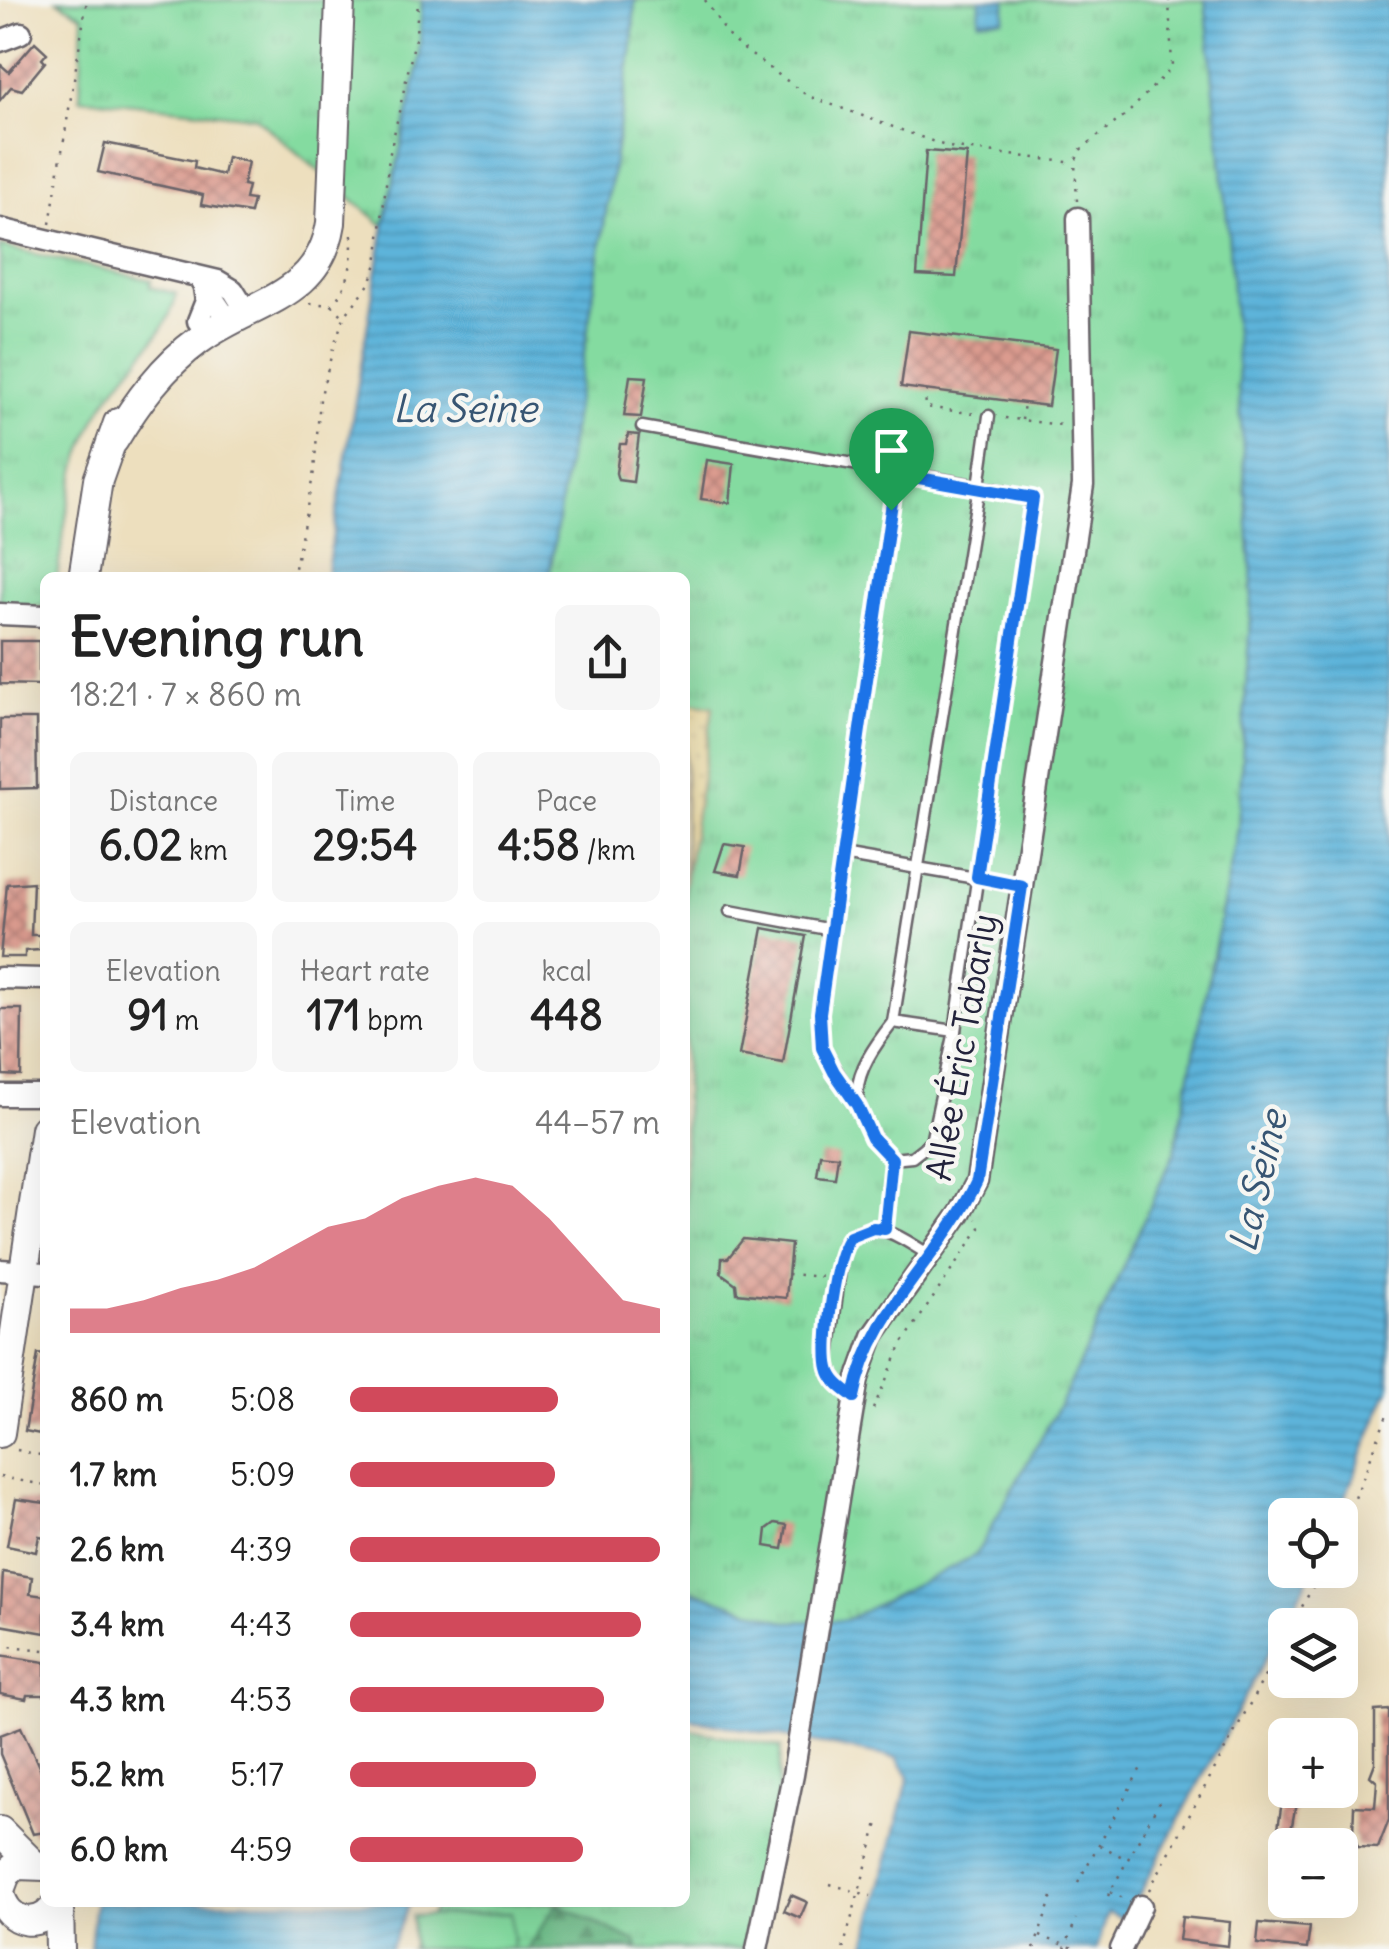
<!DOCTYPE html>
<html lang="en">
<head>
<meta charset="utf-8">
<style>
	body { margin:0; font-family:Delius,sans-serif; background:#f6f6f6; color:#222; height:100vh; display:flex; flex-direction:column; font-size:38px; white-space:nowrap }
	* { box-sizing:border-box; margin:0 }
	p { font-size:32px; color:#767676 }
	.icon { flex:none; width:55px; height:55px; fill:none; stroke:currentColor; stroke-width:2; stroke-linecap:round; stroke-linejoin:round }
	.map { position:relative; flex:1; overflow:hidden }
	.sheet { position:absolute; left:40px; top:572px; width:650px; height:1335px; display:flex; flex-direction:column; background:#fff; border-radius:15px; box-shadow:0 10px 40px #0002 }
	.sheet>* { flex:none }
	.tools { position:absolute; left:1268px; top:1498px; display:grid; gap:20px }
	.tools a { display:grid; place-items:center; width:90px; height:90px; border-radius:15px; background:#fff; box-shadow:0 10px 40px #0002; font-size:50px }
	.pin { position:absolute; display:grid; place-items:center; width:85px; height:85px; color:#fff; margin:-102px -42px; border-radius:50% 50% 50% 0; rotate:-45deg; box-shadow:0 0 10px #0007 }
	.pin .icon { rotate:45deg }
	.round { display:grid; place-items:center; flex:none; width:105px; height:105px; border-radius:15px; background:#f6f6f6 }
	.summary { display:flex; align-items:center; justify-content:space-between; height:170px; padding:0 30px }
	h1 { font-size:55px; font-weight:800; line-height:75px }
	.figures { display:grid; grid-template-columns:repeat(3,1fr); gap:15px; height:170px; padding:10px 30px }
	.figures div { display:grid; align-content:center; border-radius:15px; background:#f6f6f6; text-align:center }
	.figures b { font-size:42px; font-weight:800 }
	.figures small { font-size:28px; font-weight:400 }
	.figures p { font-size:28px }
	.chart { height:280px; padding:20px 30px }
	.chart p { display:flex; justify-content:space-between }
	.chart svg { width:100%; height:180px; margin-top:10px; fill:#d1495b; opacity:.7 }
	ul { padding:0 30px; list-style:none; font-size:32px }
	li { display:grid; grid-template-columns:160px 120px 1fr; align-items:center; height:75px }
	li i { height:25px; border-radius:12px; background:#d1495b }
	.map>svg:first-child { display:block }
	.grass { fill:url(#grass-tufts); stroke:#537e6e; stroke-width:2.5 }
	.forest { fill:url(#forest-firs); stroke:#466e60; stroke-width:2.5 }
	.sand { fill:url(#sand-dots); stroke:#887e6c; stroke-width:2.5 }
	.pitch { fill:#84dba0; stroke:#537e6e; stroke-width:2.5 }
	.water { fill:url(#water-rules); stroke:#406b8a; stroke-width:2.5 }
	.building { fill:url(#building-cross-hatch) }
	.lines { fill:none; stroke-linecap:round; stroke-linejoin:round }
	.service-casing { stroke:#696469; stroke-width:15 }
	.minor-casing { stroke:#696469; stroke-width:25 }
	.secondary-casing { stroke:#696469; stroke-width:32 }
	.path { stroke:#696469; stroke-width:2.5; stroke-dasharray:2.5 8; stroke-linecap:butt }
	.service { stroke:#fff; stroke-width:10 }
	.minor { stroke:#fff; stroke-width:20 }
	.secondary { stroke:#fff; stroke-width:28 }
	.route-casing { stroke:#fff; stroke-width:20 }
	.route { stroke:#1a73e8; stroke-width:12 }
	.labels { text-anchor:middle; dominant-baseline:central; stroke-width:9; stroke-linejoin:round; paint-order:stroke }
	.street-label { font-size:35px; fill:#22223b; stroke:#f6f6f2 }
	.water-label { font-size:38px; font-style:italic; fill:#375573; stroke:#f6f6f2 }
</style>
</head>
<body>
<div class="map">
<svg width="1389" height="1949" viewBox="0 0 1389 1949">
	<defs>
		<pattern id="grass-tufts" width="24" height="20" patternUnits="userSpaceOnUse" patternTransform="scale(2.5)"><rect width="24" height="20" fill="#84dba0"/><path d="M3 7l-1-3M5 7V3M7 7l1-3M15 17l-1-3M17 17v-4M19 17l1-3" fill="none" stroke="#72bc8b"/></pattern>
		<pattern id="forest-firs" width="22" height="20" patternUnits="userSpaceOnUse" patternTransform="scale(2.5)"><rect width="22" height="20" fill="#6bbb86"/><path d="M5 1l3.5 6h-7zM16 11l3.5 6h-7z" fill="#58986f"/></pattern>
		<pattern id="sand-dots" width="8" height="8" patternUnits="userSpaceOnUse" patternTransform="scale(2.5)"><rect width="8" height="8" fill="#eeda9e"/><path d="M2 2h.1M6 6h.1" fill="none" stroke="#ccbb89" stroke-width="1.8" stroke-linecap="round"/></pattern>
		<pattern id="water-rules" width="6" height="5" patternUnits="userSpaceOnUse" patternTransform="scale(2.5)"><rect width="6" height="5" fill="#5db4da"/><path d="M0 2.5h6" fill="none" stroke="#4c92b2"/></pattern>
		<pattern id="building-cross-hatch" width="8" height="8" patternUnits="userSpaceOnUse" patternTransform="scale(2.5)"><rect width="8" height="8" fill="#db9b8f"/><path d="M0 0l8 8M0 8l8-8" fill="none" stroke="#b17e76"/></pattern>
	</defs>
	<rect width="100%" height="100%" fill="#f6f6f2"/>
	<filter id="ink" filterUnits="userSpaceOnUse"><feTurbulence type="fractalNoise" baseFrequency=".01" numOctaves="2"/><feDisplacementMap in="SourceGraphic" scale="20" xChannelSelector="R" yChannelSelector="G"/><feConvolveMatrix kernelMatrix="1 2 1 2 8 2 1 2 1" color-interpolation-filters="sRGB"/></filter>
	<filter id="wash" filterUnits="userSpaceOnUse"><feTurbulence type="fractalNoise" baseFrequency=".0048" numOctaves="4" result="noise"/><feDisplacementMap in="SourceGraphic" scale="40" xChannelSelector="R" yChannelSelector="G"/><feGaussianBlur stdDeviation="2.25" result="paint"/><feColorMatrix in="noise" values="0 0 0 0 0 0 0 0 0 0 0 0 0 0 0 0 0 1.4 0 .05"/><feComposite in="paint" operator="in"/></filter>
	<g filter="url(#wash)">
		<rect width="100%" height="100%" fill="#eddfbe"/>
		<g class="grass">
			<polygon points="57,0 422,0 419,64 384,226 255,117 80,98 83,16"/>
			<polygon points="635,0 1205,0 1228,229 1252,582 1238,829 1175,1151 1067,1391 976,1555 846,1620 786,1622 685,1588 685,578 549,578 632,45"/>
			<path d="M0,246l151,34 -1,7 27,7c-11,44 -47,69 -71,107 -34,54 -40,115 -49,176l-12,1v28l-45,2z"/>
			<polygon points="685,1729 781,1747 778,1794 753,1934 741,1949 410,1949 438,1903 685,1902"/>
		</g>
		<polygon class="forest" points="557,1904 637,1943 637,1949 527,1949"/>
		<polygon class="sand" points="685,702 713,707 685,883"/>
		<polygon class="pitch" points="511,1913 513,1949 413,1949 412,1916"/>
		<g class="water">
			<polygon points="422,0 635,0 632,45 549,577 326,577 384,226 419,64"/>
			<polygon points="980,0 1006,0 1004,19 979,21"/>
			<polygon points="1205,0 1389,0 1389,1389 1338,1515 1285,1515 1285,1570 1313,1570 1131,1910 1129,1922 1108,1912 1097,1949 865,1949 909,1776 897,1758 685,1718 685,1588 786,1622 846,1620 976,1555 1067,1391 1175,1151 1238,829 1252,582 1228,229"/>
			<polygon points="95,1902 410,1902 410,1903 390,1949 90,1949"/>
		</g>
		<g id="blocks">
			<g class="building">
				<polygon points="35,42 47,53 42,59 45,62 22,90 11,87 0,100 0,64 9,72"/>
				<polygon points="105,143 195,161 194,168 223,175 227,157 248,162 243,185 248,186 245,199 253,200 250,213 201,205 203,195 98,172"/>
				<polygon points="926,151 967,154 956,277 917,275"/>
				<polygon points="909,331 1056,349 1048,406 901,387"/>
				<polygon points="630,376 647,377 641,417 624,416"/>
				<polygon points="628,434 639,435 633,482 618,480 616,473 620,444 626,444"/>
				<polygon points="707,460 734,464 730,503 701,499"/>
				<polygon points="0,641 39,641 39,685 0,684"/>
				<polygon points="0,719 36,719 37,788 0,789"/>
				<polygon points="724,844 745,847 740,875 715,871"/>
				<polygon points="33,882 31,935 41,935 40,950 25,951 25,957 0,957 7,884"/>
				<polygon points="763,928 806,936 783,1063 739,1055"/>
				<polygon points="0,1009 22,1009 21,1076 3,1075"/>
				<polygon points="820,1154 838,1156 835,1178 817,1176"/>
				<polygon points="743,1239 791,1244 786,1298 737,1293 736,1284 721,1273 722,1258 728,1258"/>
				<polygon points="38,1354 45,1355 45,1435 25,1431"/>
				<polygon points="16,1499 45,1503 45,1537 39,1536 36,1552 7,1546"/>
				<polygon points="775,1523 787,1525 783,1549 765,1546 767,1529"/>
				<polygon points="3,1572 32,1577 30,1594 45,1596 45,1633 0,1625"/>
				<polygon points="0,1655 45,1662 45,1695 27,1695 26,1699 0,1694"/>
				<polygon points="1389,1710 1389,1820 1378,1848 1358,1847 1353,1833 1354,1806 1375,1807 1377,1782 1370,1776 1375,1763 1375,1711"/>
				<polygon points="21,1727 45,1780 45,1832 33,1834 0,1754 0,1735"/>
				<polygon points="1282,1801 1296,1803 1289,1842 1276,1842"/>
				<polygon points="791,1895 807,1902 800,1918 784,1911"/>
				<polygon points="1182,1917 1230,1922 1228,1946 1179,1940"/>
				<polygon points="1259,1923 1310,1927 1307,1949 1257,1944"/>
			</g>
		</g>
	</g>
	<g filter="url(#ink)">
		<use href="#blocks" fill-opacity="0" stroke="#696469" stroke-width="2.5"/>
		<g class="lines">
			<g class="service-casing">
				<g id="service">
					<path d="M642,427l337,59 -86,536c-43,55 -51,82 -1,137l-7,70"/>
					<polyline points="842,855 1022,886"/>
					<polyline points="730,911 832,930"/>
					<polyline points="955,1031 1033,498 979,486 989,416"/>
					<polyline points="856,1103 822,1048 820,1013 896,474"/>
					<polyline points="892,1159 912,1157 931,1142 955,1031 893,1022"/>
					<path d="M854,1397l-15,-12 -11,-20 15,-120c28,-32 56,-8 85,9"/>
				</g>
			</g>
			<g class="minor-casing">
				<g id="minor">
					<polyline points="0,41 21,33"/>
					<polyline points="0,229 218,281 233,290 248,314"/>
					<polyline points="199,278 230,323"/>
					<polyline points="198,321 206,301 203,281"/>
					<polyline points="0,614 45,616"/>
					<polyline points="0,978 45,979"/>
					<polyline points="0,1095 45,1095"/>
					<polyline points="0,1270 45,1273"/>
					<polyline points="757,1949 793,1775 858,1378 873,1336 960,1213 977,1181 1083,485 1078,218"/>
					<polyline points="1121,1949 1141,1906"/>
				</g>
			</g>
			<g class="secondary-casing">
				<g id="secondary">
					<path d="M114,440c23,-38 49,-74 85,-100 52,-39 120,-41 132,-117l9,-223"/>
					<polyline points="83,578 98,480 118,423"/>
					<polyline points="0,1433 45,1129"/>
					<polyline points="0,1831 31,1862"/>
					<polyline points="0,1890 6,1874 17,1865 45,1866"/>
					<path d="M0,1893c7,32 41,38 58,9"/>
					<polyline points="59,1902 60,1949"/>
				</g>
			</g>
			<g class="path">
				<polyline points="705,0 731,40 808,96 948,147 1075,163"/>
				<polyline points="1077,201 1075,163 1080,150 1128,113 1172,67 1169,0"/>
				<polyline points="50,224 87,0"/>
				<path d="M310,303l22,2c20,-24 20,-43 20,-74"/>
				<polyline points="332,305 343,316"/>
				<polyline points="927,390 925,407 977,414"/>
				<polyline points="1005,418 1061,425"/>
				<polyline points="1022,420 1024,402"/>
				<polyline points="293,578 314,471 320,399 334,345 344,317 370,283 377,264 389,157 416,35 418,0"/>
				<polyline points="788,1274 825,1277"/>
				<polyline points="873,1409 902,1344 980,1228 976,1219"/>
				<polyline points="17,1450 45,1456"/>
				<polyline points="0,1477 45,1485"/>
				<polyline points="1340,1537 1389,1410"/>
				<polyline points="1292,1625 1322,1570"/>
				<polyline points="0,1645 45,1650"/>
				<polyline points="1100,1845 1128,1860"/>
				<polyline points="1078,1882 1142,1766"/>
				<polyline points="830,1884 871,1896"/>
				<polyline points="1149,1890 1285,1639"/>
				<polyline points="1110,1892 1123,1898"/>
				<polyline points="1108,1896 1160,1800"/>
				<polyline points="1040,1936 1076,1949"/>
				<polyline points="843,1949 878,1823"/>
				<polyline points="1034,1949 1052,1897"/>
				<polyline points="1065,1949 1076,1919"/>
			</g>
			<use href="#service" class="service"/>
			<use href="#minor" class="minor"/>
			<use href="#secondary" class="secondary"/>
		</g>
	</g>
	<g class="lines" filter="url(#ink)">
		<g class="route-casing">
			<path id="route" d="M896,474l137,24 -56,379 45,9 -45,295c-35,76 -107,129 -123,216 -10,-8 -22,-15 -25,-29 -6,-23 6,-113 21,-131l23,-9 12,1 7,-70 -20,-21 -15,-33 -23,-33 -12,-24 -2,-35z"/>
		</g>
		<use href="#route" class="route"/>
	</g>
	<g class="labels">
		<g class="street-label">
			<text transform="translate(961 1047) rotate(-80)">Allée Éric Tabarly</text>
		</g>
		<g class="water-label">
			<text x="465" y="408">La Seine</text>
			<text transform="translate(1258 1181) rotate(-77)">La Seine</text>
		</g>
	</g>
</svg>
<div class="tools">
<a><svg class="icon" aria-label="locate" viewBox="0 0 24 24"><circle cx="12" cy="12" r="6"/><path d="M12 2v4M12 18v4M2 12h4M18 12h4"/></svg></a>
<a><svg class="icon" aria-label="layers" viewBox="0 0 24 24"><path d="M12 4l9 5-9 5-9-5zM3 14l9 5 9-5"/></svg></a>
<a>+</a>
<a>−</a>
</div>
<div class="pin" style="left:891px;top:510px;background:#1e9e55"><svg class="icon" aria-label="arrive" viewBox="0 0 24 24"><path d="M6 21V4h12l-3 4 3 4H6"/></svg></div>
<section class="sheet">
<div class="summary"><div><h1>Evening run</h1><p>18:21 · 7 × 860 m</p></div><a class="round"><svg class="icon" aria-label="share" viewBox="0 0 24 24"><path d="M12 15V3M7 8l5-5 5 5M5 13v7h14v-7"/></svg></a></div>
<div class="figures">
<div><p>Distance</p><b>6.02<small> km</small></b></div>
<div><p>Time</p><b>29:54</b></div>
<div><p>Pace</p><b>4:58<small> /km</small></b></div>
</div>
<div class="figures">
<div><p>Elevation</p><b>91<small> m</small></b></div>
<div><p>Heart rate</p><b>171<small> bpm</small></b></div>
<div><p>kcal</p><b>448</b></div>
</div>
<div class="chart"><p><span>Elevation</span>44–57 m</p>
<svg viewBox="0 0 160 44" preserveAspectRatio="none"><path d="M0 44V38L10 38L20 36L30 33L40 31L50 28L60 23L70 18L80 16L90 11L100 8L110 6L120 8L130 16L140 26L150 36L160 38V44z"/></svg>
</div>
<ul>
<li><b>860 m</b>5:08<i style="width:67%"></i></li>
<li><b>1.7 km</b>5:09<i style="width:66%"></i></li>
<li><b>2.6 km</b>4:39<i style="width:100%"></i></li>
<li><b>3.4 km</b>4:43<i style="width:94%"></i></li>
<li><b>4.3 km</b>4:53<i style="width:82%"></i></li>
<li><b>5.2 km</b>5:17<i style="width:60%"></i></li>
<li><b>6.0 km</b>4:59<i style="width:75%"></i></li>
</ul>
</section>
</div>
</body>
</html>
